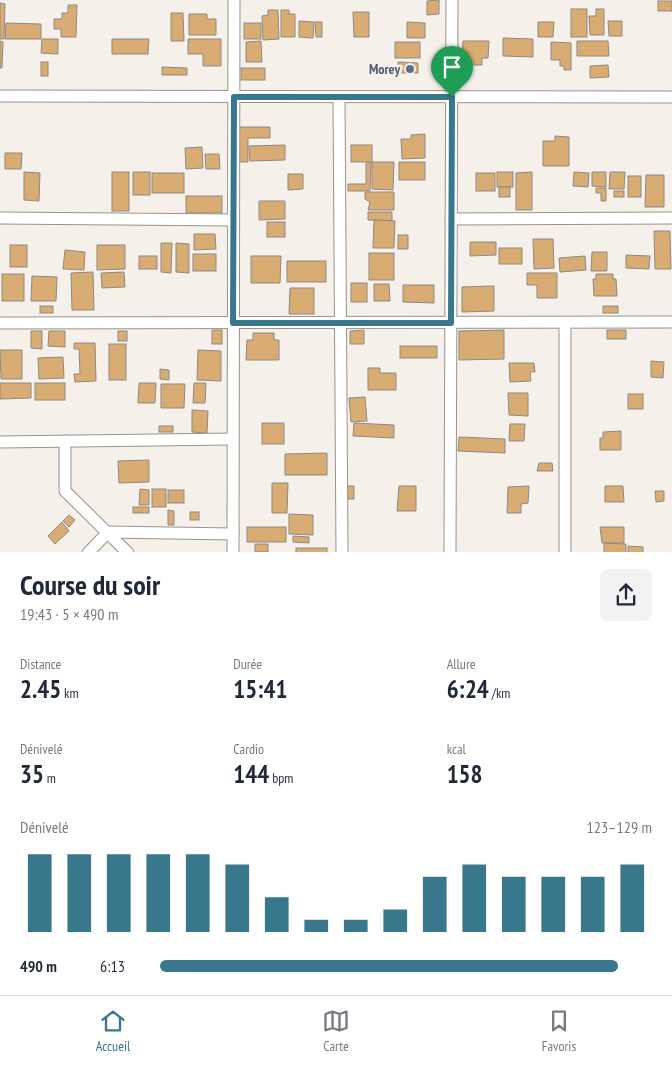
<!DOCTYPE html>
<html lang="fr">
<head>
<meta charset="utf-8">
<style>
	body { margin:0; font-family:"PT Sans Narrow",sans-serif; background:#f2f2f3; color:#1f2937; height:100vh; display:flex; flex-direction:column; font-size:19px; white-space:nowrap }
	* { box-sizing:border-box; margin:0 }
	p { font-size:16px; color:#747a83 }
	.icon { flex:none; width:28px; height:28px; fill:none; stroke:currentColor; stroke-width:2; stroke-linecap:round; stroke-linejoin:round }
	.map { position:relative; height:552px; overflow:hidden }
	.details { display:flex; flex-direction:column; background:#fff; flex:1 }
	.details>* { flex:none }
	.pin { position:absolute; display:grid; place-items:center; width:42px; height:42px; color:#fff; margin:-51px -21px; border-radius:50% 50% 50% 0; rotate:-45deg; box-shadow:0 0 5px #0007 }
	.pin .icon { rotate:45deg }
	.round { display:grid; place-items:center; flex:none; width:52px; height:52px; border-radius:8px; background:#f2f2f3 }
	.head { display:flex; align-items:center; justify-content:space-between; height:85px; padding:0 20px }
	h1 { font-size:28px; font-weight:800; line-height:38px }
	.metrics { display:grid; grid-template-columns:repeat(3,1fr); gap:8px; height:85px; padding:5px 20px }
	.metrics div { display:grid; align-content:center }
	.metrics b { font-size:25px; font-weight:800 }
	.metrics small { font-size:14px; font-weight:400 }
	.metrics p { font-size:14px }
	.chart { height:140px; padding:10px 20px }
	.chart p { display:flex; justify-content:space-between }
	.chart svg { width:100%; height:90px; margin-top:5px; stroke:#38778c; stroke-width:6 }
	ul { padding:0 20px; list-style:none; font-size:16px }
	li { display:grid; grid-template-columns:80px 60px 1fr; align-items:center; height:38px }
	li i { height:12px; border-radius:6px; background:#38778c }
	.tabs { display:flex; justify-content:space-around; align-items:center; height:70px; border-top:1px solid #e0e1e3; background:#fff; font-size:14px; color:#747a83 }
	.tabs a { display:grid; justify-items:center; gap:2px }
	.tabs .active { color:#38778c }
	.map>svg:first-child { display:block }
	.building { fill:#d9ac74; stroke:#8d8983 }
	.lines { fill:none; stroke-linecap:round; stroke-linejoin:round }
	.street-casing { stroke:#98938d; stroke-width:13 }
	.street { stroke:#fff; stroke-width:11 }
	.route-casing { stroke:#fff; stroke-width:10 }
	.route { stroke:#38778c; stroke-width:6 }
	.service-dot { fill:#5c6f8a; stroke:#f6f0ea; stroke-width:2 }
	.labels { text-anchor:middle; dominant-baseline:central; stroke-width:5; stroke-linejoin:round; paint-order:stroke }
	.service-label { font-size:14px; font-weight:bold; fill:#4e5e75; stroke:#f6f0ea; text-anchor:end }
</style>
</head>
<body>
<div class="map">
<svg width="672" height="553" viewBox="0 0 672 553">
	<rect width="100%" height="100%" fill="#f6f0ea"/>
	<g class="building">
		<polygon points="439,0 439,14 427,15 427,1"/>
		<rect x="658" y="1" width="14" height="10"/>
		<polygon points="0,3 5,4 4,39 0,39"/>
		<polygon points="68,5 77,5 76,37 61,37 61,29 54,29 54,19 62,19 62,13 68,13"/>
		<rect x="571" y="9" width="16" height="28"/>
		<polygon points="596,9 604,9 604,35 590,35 589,16 596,16"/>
		<polygon points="268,10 278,10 279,39 263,40 262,16 268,15"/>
		<polygon points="281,10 289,10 289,14 295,14 295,37 281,37"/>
		<polygon points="353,12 369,12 369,37 354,37"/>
		<polygon points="171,13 183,13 184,41 171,41"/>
		<polygon points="189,14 207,14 207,19 216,19 216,35 189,35"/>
		<polygon points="299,21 314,22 313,38 299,37"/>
		<polygon points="608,21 622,21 622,36 609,36"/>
		<polygon points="315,22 322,22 322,37 316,37"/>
		<polygon points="407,22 425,23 425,38 407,38"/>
		<polygon points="538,22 554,22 553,37 538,37"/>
		<polygon points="6,23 41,24 41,39 5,39"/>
		<rect x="244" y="23" width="17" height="16"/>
		<polygon points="503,38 533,39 533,57 503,56"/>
		<polygon points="42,39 58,39 58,54 41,53"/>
		<polygon points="112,39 149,39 148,54 112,54"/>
		<polygon points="188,39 221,39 221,66 203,66 203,54 188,54"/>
		<polygon points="0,41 3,42 2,68 0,68"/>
		<polygon points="261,41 262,62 246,62 246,42"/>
		<polygon points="463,41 489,41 488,58 482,58 482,65 470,65 470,60 462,60"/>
		<polygon points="577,41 608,41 609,56 577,56"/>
		<rect x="395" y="42" width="25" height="16"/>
		<polygon points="551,42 571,43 571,70 564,70 564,66 560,66 560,60 551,60"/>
		<rect x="41" y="62" width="7" height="14"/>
		<polygon points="398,62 418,63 418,73 398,73"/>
		<polygon points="608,65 609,77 590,78 590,66"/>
		<polygon points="371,66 381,66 380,75 371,75"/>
		<polygon points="162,67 187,68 187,75 162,75"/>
		<rect x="241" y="68" width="24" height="12"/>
		<polygon points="237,127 270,127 270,138 248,138 248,162 237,162"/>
		<polygon points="425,134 425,158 402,159 401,139 411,139 411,135"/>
		<polygon points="555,136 569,137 569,166 543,166 543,141 555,141"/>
		<polygon points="285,145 285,160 250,161 249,146"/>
		<rect x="351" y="145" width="21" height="17"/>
		<polygon points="202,147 203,168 186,169 185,148"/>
		<polygon points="5,153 22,153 21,169 5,169"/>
		<polygon points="205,154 219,154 220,169 206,169"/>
		<polygon points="372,162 394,162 393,190 372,189"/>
		<rect x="399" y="162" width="26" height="18"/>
		<polygon points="366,163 371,163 370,191 348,191 348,184 366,184"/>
		<polygon points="24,172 40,173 39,201 24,200"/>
		<rect x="112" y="172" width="17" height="39"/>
		<rect x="133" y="172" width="17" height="23"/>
		<rect x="497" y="172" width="16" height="15"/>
		<polygon points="532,172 532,210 516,210 516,173"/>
		<polygon points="574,172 589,173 588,187 573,186"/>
		<polygon points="592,172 606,172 606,187 592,186"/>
		<polygon points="610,172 625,172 624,189 609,189"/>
		<rect x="152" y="173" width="32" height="20"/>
		<rect x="476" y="173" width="19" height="18"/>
		<polygon points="288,174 303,174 303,189 288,190"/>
		<polygon points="646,175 664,175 664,207 645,207"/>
		<rect x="628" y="176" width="13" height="21"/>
		<rect x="499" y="187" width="11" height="10"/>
		<polygon points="596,188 606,188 606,201 601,201 601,193 596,193"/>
		<rect x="614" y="191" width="10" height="6"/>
		<polygon points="365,192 394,192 394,210 368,210 370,202 365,199"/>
		<rect x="186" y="196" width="36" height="17"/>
		<polygon points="259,201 285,201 285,219 259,220"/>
		<polygon points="368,212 392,212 392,221 368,220"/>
		<polygon points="374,220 395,221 394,248 373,248"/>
		<rect x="267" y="222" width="18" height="15"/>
		<polygon points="654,231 670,231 671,269 655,269"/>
		<polygon points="194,234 215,234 216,249 194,250"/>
		<rect x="398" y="235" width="10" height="14"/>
		<polygon points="533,239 553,239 554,268 534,269"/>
		<polygon points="470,242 496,242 496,255 470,256"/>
		<polygon points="161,243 172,243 171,273 161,272"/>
		<polygon points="176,243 189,244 189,273 176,272"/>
		<rect x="10" y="245" width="17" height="22"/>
		<polygon points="97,245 125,245 125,269 97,270"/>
		<rect x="499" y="248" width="23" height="16"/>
		<polygon points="65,250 85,252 84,270 63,269"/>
		<polygon points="592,252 607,252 607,271 591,271"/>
		<rect x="369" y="253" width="25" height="27"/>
		<rect x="193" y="254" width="23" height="17"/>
		<polygon points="626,255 650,256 649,269 626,268"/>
		<rect x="139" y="256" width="18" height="13"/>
		<polygon points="251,256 281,256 280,283 251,283"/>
		<polygon points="585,256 586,270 560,272 559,258"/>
		<rect x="287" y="261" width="39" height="21"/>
		<polygon points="93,272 94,310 72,310 71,273"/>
		<polygon points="124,272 125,287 102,288 101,273"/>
		<polygon points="527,273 557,273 557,298 537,298 537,285 527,285"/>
		<rect x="2" y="274" width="22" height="27"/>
		<polygon points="596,274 613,274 613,279 616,279 617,296 594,296 593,279 596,279"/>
		<polygon points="32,276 57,277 56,301 31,301"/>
		<rect x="351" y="283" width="16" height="19"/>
		<polygon points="374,284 389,284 390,301 374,301"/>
		<polygon points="403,285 434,285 434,303 403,302"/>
		<polygon points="494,286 494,311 462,312 462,287"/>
		<polygon points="290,288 314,288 314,314 289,314"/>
		<rect x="40" y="306" width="13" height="7"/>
		<rect x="603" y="306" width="15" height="7"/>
		<rect x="212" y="330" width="10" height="14"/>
		<polygon points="364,330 364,344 350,344 350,331"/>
		<polygon points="504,330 504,359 459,360 459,331"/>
		<rect x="607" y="330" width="19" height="9"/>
		<polygon points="31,331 42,331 42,349 31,348"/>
		<polygon points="49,331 65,331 65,347 48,346"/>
		<rect x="118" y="331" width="9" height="10"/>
		<polygon points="253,333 274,333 274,340 279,340 279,360 246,360 247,340 253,340"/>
		<polygon points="74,343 95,343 96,381 75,382 74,374 80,374 79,349 74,349"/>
		<rect x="109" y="344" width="17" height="36"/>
		<rect x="400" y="346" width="37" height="12"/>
		<polygon points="0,350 22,350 22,379 1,379"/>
		<polygon points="198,350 221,351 221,381 197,380"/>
		<polygon points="63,357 64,378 39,379 38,358"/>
		<polygon points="651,361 664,362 663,378 651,377"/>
		<polygon points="509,363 534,363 535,372 530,372 531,381 510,382"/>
		<polygon points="368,368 380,368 380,373 396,373 396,390 368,390"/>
		<polygon points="160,369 169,370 169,380 160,379"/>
		<polygon points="0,383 31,383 31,398 0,399"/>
		<rect x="35" y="383" width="30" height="17"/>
		<polygon points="139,383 156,383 155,403 138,403"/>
		<polygon points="194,383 206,383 205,403 193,403"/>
		<polygon points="161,384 185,384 184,408 161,408"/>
		<polygon points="508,393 528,393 528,416 509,415"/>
		<rect x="628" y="394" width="15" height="15"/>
		<polygon points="365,397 367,421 351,422 349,398"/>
		<polygon points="192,410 208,411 207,433 192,432"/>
		<rect x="262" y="423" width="22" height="21"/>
		<polygon points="354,423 394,425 394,438 353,436"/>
		<polygon points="510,424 525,424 524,441 509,441"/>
		<rect x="159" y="426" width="14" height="6"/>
		<polygon points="621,431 621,450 600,450 600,438 603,438 603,432"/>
		<polygon points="459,437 505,439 505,453 458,451"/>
		<polygon points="327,453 327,475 285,475 285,454"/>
		<polygon points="149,460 149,482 119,483 118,461"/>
		<polygon points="539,463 552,463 553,471 537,471"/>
		<polygon points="272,483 288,483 287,513 272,513"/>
		<polygon points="347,486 354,486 354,499 348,499"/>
		<polygon points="399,486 416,486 416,511 397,511"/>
		<polygon points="529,486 528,503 521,504 521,513 507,513 508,487"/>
		<polygon points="605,486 623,486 624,502 605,502"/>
		<polygon points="140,489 149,490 149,505 139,505"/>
		<rect x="152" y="489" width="14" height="18"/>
		<rect x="168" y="490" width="16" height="13"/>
		<polygon points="655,491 664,491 664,501 656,502"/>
		<rect x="133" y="507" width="16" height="6"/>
		<polygon points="168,510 174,511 174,525 168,525"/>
		<rect x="190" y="512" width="9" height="8"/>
		<polygon points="289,514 313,515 313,535 289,534"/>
		<polygon points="69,515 75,520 69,527 63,521"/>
		<polygon points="62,522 69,531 55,544 48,536"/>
		<rect x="247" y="527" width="39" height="15"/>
		<polygon points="600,527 624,527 624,543 602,543"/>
		<polygon points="293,536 309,537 309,543 293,542"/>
		<polygon points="604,543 626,544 626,553 604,553"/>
		<rect x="255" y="544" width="13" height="8"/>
		<polygon points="628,546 643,547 643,553 628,553"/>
		<rect x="296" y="548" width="31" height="5"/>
	</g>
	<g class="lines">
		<g class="street-casing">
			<g id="street">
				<polyline points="0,96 672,97"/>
				<polyline points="339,97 342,553"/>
				<polyline points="0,218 233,220"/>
				<polyline points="451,219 672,218"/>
				<polyline points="0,323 672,322"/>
				<polyline points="565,323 565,553"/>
				<polyline points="65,441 65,491 128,553"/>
				<polyline points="0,442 233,439"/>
				<polyline points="88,553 108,532 233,534"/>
				<polyline points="233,553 234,0"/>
				<polyline points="450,553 452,0"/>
			</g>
		</g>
		<use href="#street" class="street"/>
	</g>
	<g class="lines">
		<g class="route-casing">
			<polygon id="route" points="234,97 452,97 451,323 233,323"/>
		</g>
		<use href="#route" class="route"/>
	</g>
	<circle class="service-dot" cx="410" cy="69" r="5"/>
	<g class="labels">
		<g class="service-label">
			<text x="400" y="69">Morey</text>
		</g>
	</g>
</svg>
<div class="pin" style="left:452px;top:97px;background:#1e9e55"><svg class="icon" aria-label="arrive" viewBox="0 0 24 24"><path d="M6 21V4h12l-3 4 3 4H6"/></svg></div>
</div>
<section class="details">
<div class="head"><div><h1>Course du soir</h1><p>19:43 · 5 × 490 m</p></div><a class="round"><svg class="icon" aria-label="share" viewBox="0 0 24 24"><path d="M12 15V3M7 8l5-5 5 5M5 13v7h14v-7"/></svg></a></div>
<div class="metrics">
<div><p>Distance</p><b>2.45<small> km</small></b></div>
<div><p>Durée</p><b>15:41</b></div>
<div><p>Allure</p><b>6:24<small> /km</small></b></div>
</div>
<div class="metrics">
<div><p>Dénivelé</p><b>35<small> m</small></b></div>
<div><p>Cardio</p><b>144<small> bpm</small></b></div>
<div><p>kcal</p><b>158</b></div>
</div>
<div class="chart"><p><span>Dénivelé</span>123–129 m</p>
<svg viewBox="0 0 160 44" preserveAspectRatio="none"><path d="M5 44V6M15 44V6M25 44V6M35 44V6M45 44V6M55 44V11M65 44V27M75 44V38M85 44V38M95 44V33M105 44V17M115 44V11M125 44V17M135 44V17M145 44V17M155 44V11"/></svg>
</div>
<ul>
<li><b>490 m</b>6:13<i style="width:93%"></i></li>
</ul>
</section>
<nav class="tabs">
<a class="active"><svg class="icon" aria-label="home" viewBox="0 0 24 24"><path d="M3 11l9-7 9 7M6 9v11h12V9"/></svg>Accueil</a>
<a><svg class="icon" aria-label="map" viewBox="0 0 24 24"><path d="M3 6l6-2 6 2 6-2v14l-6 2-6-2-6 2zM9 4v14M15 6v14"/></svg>Carte</a>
<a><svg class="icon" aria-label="saved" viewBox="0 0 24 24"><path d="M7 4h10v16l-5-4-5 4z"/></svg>Favoris</a>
</nav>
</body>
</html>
